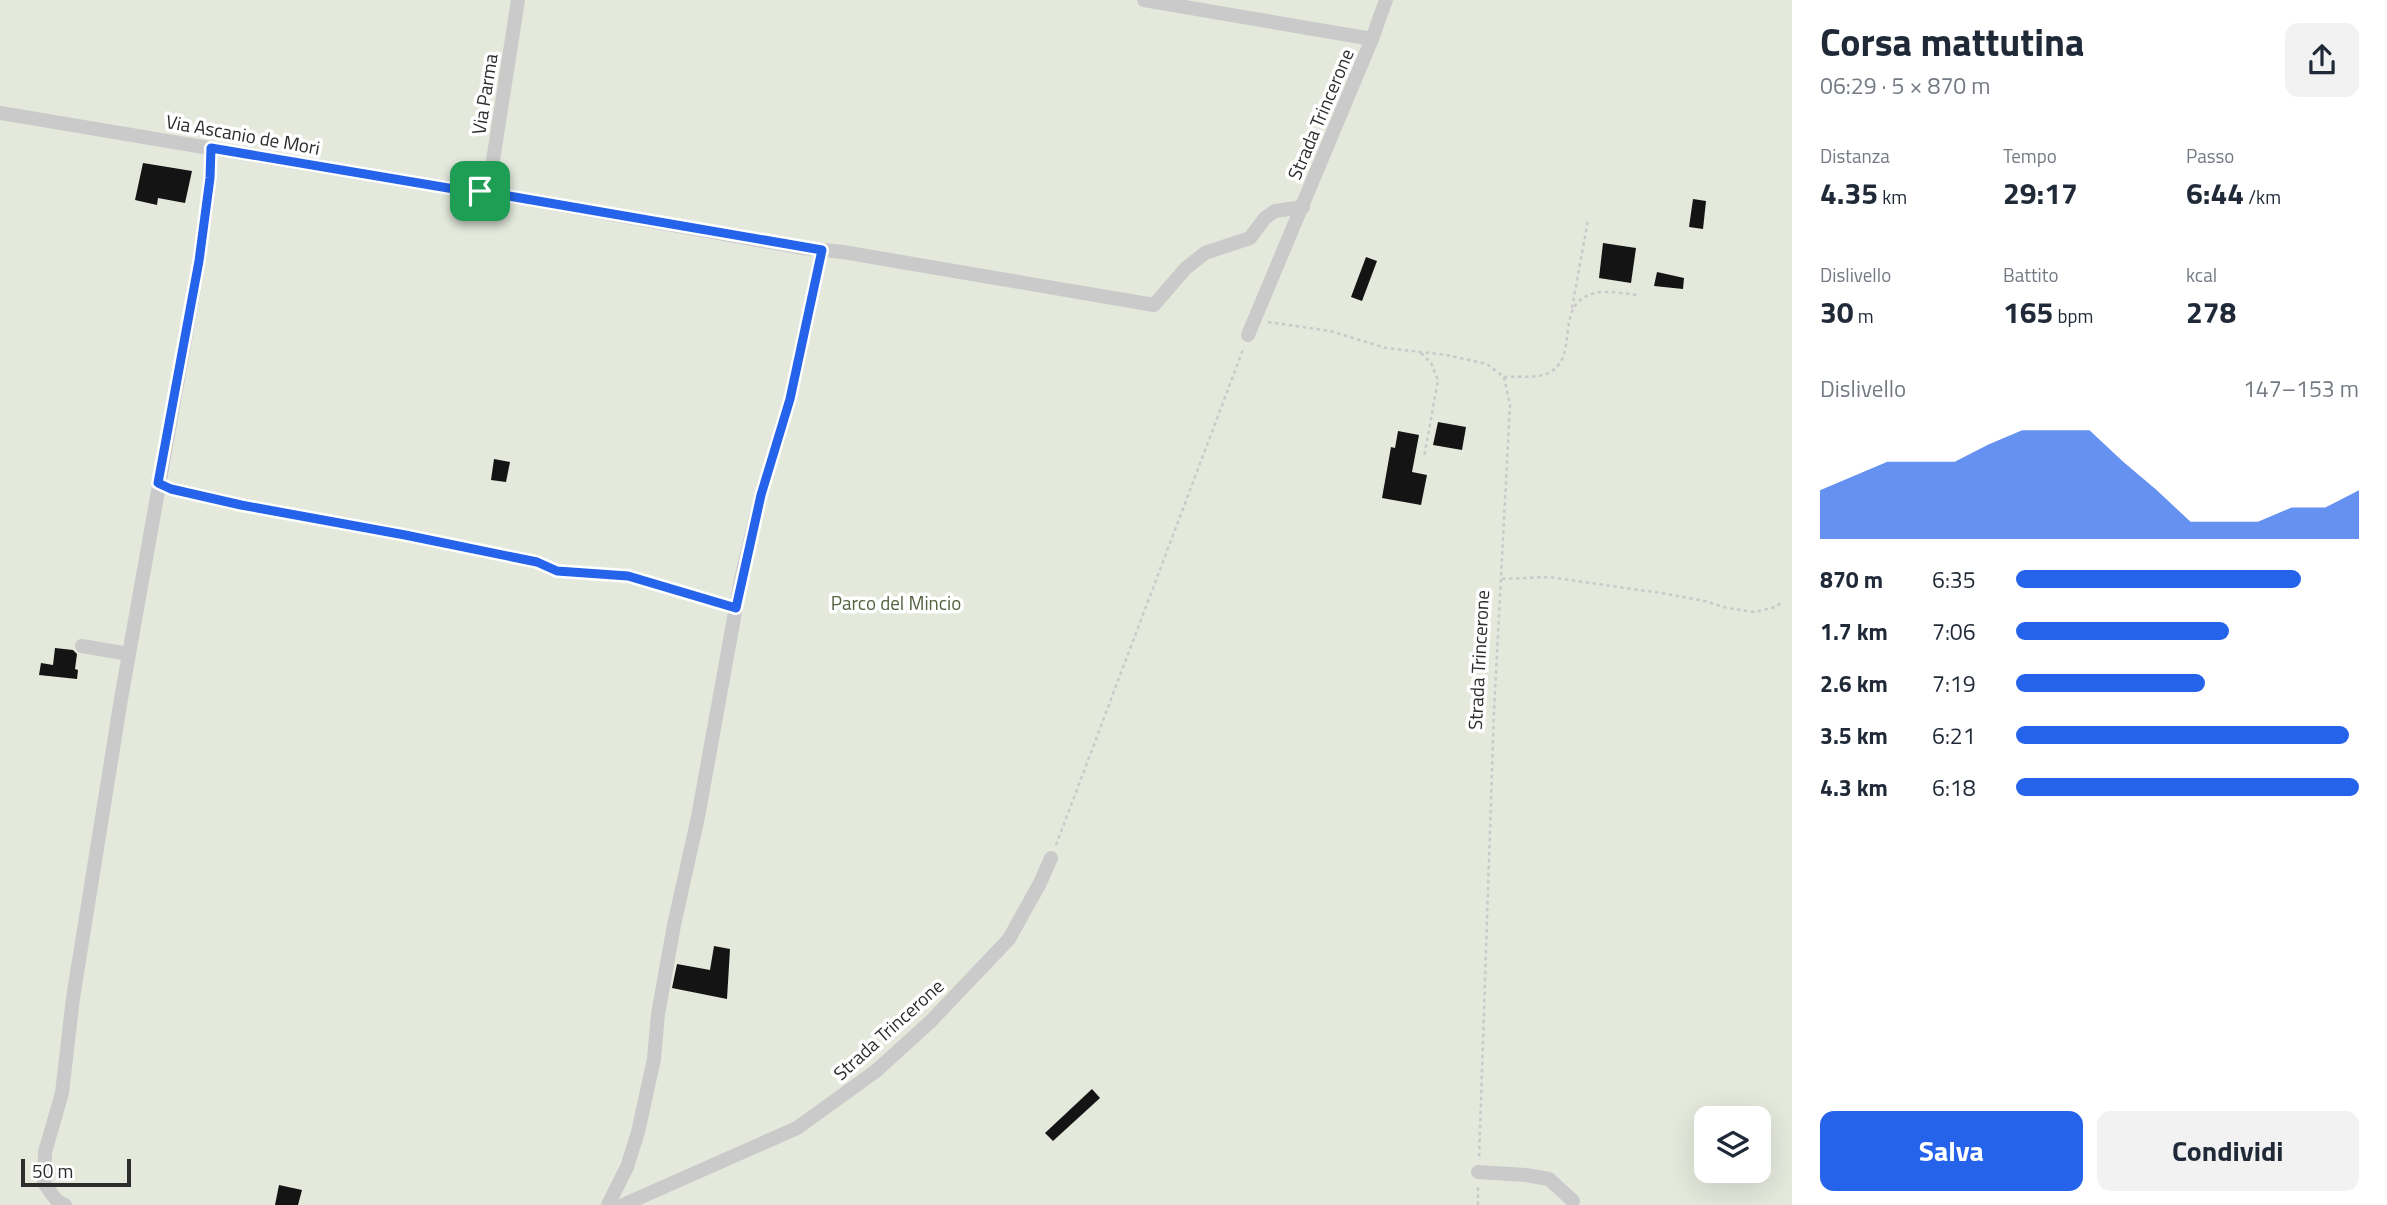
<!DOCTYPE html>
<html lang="it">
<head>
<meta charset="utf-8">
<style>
	body { margin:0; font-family:"Titillium Web",sans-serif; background:#f2f2f3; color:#1f2937; height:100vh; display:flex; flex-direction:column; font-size:26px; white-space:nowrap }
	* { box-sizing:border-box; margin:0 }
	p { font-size:23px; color:#747a83 }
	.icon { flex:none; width:38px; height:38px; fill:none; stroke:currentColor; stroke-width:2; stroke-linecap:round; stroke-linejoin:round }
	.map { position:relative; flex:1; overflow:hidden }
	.panel { display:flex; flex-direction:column; background:#fff; width:595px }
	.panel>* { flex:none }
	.fabs { position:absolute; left:1694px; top:1106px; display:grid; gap:14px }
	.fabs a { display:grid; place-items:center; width:77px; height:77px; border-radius:14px; background:#fff; box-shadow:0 7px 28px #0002; font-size:35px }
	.scale { position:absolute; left:21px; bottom:18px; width:110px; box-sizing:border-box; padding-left:7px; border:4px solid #2d2d2d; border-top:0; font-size:19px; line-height:24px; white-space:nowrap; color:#2d2d2d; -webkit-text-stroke:5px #fff; paint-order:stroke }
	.pin { position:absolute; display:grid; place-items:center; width:60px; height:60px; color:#fff; margin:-30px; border-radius:14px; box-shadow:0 4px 10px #0006 }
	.round { display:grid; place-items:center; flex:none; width:74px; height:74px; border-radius:14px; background:#f2f2f3 }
	.summary { display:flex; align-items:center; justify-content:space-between; height:119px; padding:0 28px }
	h1 { font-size:38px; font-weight:700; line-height:52px }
	.figures { display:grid; grid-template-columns:repeat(3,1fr); gap:10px; height:119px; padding:7px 28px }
	.figures div { display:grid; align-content:center }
	.figures b { font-size:30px; font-weight:700 }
	.figures small { font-size:19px; font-weight:400 }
	.figures p { font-size:19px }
	.chart { height:196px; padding:14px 28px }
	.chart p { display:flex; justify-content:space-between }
	.chart svg { width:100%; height:126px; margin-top:7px; fill:#2563eb; opacity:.7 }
	.button { display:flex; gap:14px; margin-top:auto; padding:14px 28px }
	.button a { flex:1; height:80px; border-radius:14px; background:#2563eb; color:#fff; font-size:28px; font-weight:700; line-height:80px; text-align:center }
	.button a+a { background:#f2f2f3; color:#1f2937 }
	ul { padding:0 28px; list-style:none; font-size:23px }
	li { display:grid; grid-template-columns:112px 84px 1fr; align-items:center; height:52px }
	li i { height:18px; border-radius:9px; background:#2563eb }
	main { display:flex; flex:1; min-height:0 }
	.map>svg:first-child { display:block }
	.green { fill:#e4e9dc; fill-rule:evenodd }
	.building { fill:#141414 }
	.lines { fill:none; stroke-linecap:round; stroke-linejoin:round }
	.path { stroke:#cacaca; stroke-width:2.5; stroke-dasharray:3.5 3.5; stroke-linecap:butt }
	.minor { stroke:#cacaca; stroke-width:14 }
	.route-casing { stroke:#fff; stroke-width:14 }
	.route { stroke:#2563eb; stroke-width:9 }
	.labels { text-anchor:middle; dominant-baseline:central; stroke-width:7; stroke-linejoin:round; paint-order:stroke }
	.street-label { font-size:19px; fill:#2d2d2d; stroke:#fff }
	.park-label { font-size:19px; fill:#546340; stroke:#fff }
</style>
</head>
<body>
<main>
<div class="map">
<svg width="1792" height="1205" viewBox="0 0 1792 1205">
	<rect width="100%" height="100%" fill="#fff"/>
	<path class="green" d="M0,0h1792v1205h-1792zM1706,1118h53v53h-53z"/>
	<g class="building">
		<polygon points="143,163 192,171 185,203 158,198 157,205 135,200"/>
		<polygon points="1693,199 1706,201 1703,229 1689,227"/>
		<polygon points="1603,243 1636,248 1631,283 1599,278"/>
		<polygon points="1366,257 1377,261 1362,301 1351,297"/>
		<polygon points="1657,272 1684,278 1683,289 1654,286"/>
		<polygon points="1438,422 1466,427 1462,450 1433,445"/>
		<polygon points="1398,431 1419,435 1412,472 1427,475 1421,505 1382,498 1391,447 1395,448"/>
		<polygon points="494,459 510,462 506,482 491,480"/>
		<polygon points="55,648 73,650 77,654 75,669 78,670 77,679 39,675 41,663 53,665"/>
		<polygon points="714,946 730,949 727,999 672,988 677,964 710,970"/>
		<polygon points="1092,1089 1100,1098 1053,1141 1045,1133"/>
		<polygon points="279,1185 302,1190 298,1205 275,1205"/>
	</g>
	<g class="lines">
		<g class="path">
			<polyline points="1572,308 1588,220"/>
			<polyline points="1268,322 1330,331 1386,348 1447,355 1487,364 1504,377 1510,405 1494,711 1479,1160"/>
			<polyline points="1421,353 1431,363 1438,380 1424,457"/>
			<path d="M1504,377c12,-1 28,1 39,-2 42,-13 6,-71 52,-82 13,-3 30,1 44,2"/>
			<path d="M172,489c121,26 243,48 365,73l20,9 71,5 94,28"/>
			<polyline points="1502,579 1549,577 1661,593 1705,601 1727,608 1754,612 1776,607 1783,601"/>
			<polyline points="1056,845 1244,347"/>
			<polyline points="1478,1205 1478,1187"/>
		</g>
		<g class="minor">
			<polyline points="1144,0 1372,39"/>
			<polyline points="0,113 460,190 480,191 803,248 843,252 1154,305 1186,268 1205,253 1250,238 1265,218 1275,211 1303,207"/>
			<polyline points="480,191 492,167 518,0"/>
			<polyline points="1248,335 1372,39 1386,0"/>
			<polyline points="82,646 129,654"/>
			<polyline points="1478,1172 1526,1175 1549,1179 1573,1201"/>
			<polyline points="65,1205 57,1201 44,1183 45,1152 62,1093 73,998 121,699 199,261 210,179 211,148"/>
			<polyline points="608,1205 627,1167 638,1132 654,1059 658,1014 674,925 698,817 741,579 761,495 790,399 822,250"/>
			<polyline points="623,1205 797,1128 876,1071 931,1021 1009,939 1040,883 1051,858"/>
		</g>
	</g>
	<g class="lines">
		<g class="route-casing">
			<polygon id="route" points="211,148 460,190 480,191 822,250 790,399 761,495 736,608 628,576 557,571 537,562 405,535 241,505 171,489 158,483 199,261 210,178"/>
		</g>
		<use href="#route" class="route"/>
	</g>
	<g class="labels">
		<g class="street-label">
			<text transform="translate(484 94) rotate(-81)">Via Parma</text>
			<text transform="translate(1320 114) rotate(-67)">Strada Trincerone</text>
			<text transform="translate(243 134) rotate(10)">Via Ascanio de Mori</text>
			<text transform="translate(1478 660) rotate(-87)">Strada Trincerone</text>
			<text transform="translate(888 1029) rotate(-42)">Strada Trincerone</text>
		</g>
		<g class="park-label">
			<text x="896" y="602">Parco del Mincio</text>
		</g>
	</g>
</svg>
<div class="fabs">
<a><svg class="icon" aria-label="layers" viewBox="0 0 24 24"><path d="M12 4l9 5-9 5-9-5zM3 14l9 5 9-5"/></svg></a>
</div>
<div class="scale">50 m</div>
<div class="pin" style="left:480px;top:191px;background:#1e9e55"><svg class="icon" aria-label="arrive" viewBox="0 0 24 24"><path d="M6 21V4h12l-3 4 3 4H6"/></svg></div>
</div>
<section class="panel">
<div class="summary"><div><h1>Corsa mattutina</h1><p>06:29 · 5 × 870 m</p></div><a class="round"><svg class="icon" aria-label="share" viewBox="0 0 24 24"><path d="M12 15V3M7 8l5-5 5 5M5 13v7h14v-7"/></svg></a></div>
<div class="figures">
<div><p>Distanza</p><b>4.35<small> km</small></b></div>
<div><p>Tempo</p><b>29:17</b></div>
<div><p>Passo</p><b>6:44<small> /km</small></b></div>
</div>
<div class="figures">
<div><p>Dislivello</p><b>30<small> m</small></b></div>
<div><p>Battito</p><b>165<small> bpm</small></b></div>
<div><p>kcal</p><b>278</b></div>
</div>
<div class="chart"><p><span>Dislivello</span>147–153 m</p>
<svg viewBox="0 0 160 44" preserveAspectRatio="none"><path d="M0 44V27L10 22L20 17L30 17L40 17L50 11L60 6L70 6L80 6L90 17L100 27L110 38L120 38L130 38L140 33L150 33L160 27V44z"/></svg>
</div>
<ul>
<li><b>870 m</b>6:35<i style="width:83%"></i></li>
<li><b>1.7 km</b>7:06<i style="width:62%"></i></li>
<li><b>2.6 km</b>7:19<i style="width:55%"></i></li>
<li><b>3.5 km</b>6:21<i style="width:97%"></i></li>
<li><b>4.3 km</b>6:18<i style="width:100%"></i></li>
</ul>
<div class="button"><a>Salva</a><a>Condividi</a></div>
</section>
</main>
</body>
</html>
